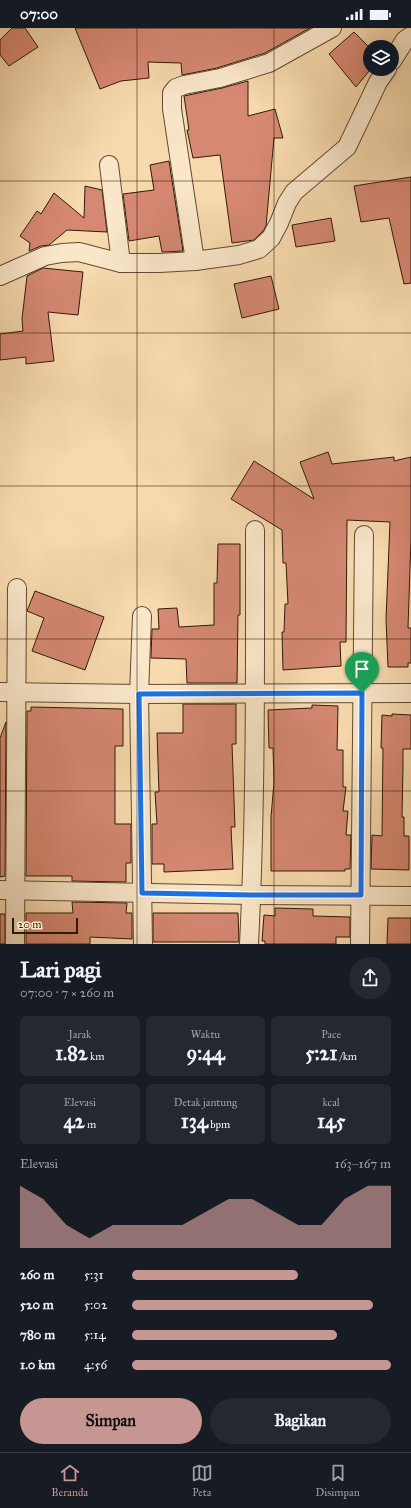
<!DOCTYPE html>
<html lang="id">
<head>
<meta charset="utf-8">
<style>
	body { margin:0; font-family:"IM FELL Great Primer",serif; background:#242831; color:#f1f3f6; height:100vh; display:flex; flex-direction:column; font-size:15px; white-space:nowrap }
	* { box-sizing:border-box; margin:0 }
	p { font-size:13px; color:#9ea1a6 }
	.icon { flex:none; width:22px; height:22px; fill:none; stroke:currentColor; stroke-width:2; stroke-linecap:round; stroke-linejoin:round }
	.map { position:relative; height:916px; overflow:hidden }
	.details { display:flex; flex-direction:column; background:#171b24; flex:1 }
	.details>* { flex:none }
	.fabs { position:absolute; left:363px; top:12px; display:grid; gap:8px }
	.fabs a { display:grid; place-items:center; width:36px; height:36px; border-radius:50%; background:#171b24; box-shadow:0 4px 16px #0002; font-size:20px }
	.scale { position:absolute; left:12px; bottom:10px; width:66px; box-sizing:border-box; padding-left:4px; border:2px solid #2f1b08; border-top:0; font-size:11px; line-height:14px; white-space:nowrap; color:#2f1b08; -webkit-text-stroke:3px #fae7ca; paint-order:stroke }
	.pin { position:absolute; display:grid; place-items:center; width:34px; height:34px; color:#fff; margin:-41px -17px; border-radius:50% 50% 50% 0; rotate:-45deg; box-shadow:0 0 4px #0007 }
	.pin .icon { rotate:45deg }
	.round { display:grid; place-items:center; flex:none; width:42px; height:42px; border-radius:21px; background:#242831 }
	.summary { display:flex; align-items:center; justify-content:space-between; height:68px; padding:0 20px }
	h1 { font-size:22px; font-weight:700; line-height:30px }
	.stats { display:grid; grid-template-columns:repeat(3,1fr); gap:6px; height:68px; padding:4px 20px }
	.stats div { display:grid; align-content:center; border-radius:6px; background:#242831; text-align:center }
	.stats b { font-size:20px; font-weight:700 }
	.stats small { font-size:11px; font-weight:400 }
	.stats p { font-size:11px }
	.chart { height:112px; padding:8px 20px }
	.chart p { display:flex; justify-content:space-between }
	.chart svg { width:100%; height:72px; margin-top:4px; fill:#c59692; opacity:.7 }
	.primary-button { display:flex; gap:8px; margin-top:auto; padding:8px 20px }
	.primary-button a { flex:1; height:46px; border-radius:24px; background:#c59692; color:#111; font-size:16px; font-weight:700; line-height:46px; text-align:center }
	.primary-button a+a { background:#242831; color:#f1f3f6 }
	ul { padding:0 20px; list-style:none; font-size:13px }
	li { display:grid; grid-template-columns:64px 48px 1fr; align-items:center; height:30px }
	li i { height:10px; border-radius:5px; background:#c59692 }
	.status { display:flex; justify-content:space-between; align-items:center; height:28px; padding:0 20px; background:#171b24; direction:ltr }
	.status svg { height:11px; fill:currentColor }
	.tabs { display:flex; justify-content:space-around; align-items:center; height:56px; border-top:1px solid #363941; background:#171b24; font-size:11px; color:#9ea1a6 }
	.tabs a { display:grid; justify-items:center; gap:2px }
	.tabs .on { color:#c59692 }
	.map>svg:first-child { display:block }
	.building { fill:#d68873; stroke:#2f1b08 }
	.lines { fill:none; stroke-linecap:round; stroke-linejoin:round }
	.street-casing { stroke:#614b32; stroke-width:20 }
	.street { stroke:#fae7ca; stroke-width:18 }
	.route-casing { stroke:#fff; stroke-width:8 }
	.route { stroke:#1a73e8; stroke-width:5 }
	.grid { fill:none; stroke:#2f1b08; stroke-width:1; stroke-opacity:0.55 }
</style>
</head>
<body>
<div class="status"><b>07:00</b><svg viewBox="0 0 49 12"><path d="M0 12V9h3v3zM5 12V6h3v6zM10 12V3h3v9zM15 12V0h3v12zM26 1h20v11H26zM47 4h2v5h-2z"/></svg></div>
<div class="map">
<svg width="411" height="916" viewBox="0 0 411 916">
	<rect width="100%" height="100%" fill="#f7daae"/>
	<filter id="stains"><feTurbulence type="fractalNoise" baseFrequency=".005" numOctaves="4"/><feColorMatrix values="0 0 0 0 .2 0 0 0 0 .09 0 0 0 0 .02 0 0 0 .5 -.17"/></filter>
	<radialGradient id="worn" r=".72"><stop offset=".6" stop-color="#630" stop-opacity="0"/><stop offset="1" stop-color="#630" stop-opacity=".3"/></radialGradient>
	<g class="building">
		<polygon points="12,0 25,0 38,19 9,38 0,27 0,12"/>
		<polygon points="75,0 310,0 265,25 217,40 182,47 181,35 148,34 149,50 121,53 100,61"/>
		<polygon points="354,4 370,20 370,42 356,59 329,26"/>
		<polygon points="248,53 248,88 275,81 283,110 274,110 266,198 263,203 254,212 232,215 220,127 193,130 187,102 189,102 184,68 222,60"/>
		<polygon points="169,133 183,223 162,224 159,208 129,213 123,166 154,162 150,137"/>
		<polygon points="411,149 411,255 404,256 389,190 361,194 354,158"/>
		<polygon points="85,158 102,162 107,204 67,202 49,217 41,218 29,223 30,215 20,208 37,183 41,186 54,165 84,190"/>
		<polygon points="331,190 335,213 296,219 292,197"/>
		<polygon points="43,240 83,244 78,287 48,284 54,333 26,336 26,329 0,332 0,306 23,303 22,291 27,248"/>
		<polygon points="271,248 279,281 242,290 234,256"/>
		<polygon points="328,424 332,436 394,429 394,433 411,429 411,510 408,600 411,600 411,635 408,635 408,639 388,639 386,591 390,494 347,492 346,614 340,614 341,638 283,642 282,604 284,604 285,576 288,576 286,535 283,535 282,502 231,471 254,433 314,471 300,434"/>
		<polygon points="218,516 240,516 240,587 238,587 237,655 187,655 186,631 151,630 152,601 159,601 158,581 177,580 179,599 214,597 214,555 217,555"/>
		<polygon points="35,563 104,589 85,642 32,623 44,590 27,583"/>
		<polygon points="183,676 236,676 236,716 232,716 235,799 231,799 233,841 164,844 164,836 152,836 152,796 157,796 155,764 159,764 157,705 183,705"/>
		<polygon points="312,677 338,678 337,722 343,722 343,759 346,759 343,783 348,783 346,807 351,807 350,841 345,841 345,843 271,843 271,789 274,754 273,720 269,720 268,682 312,680"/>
		<polygon points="31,679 123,681 123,718 115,718 115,796 131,796 131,835 126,835 126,854 72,853 72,848 26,848 27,683 31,683"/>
		<polygon points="392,686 411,687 411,721 403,721 403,738 402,789 404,789 404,808 409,808 409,842 371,841 372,807 382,808 383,720 381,720 382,687 392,688"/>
		<polygon points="6,694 5,848 0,849 0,710"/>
		<polygon points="72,874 127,875 126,885 132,885 132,911 90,909 90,916 26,916 26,885 73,885"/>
		<polygon points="275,880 313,881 313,888 350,889 350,909 336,909 336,916 265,916 265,913 262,913 264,887 275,888"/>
		<polygon points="153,885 238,885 239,914 153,914"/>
		<rect x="0" y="886" width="5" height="30"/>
		<polygon points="388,890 411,890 411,916 387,916"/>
	</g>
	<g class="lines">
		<g class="street-casing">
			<g id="street">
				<polyline points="392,33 405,12 411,8"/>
				<polyline points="109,137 121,235"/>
				<polyline points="195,233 172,81 172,65 176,60 184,57 220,50 269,35 332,0"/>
				<polyline points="0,248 45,228 62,225 79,224 121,235 159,235 195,233 239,227 259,221 271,210 279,195 287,175 294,164 347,119 378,54 387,41"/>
				<polyline points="142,588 139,666 143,916"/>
				<polyline points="0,664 139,666 411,665"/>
				<polyline points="0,862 251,867 411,868"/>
				<polyline points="15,916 17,560"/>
				<path d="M249,916c7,-138 6,-276 6,-414"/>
				<polyline points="360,916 364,507"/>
			</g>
		</g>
		<use href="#street" class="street"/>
	</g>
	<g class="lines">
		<g class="route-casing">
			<polygon id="route" points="362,665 361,867 251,867 142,865 139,666"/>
		</g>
		<use href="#route" class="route"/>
	</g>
	<path class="grid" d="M137,0v916M274,0v916M0,153h411M0,305h411M0,458h411M0,611h411M0,763h411"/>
	<rect width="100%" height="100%" filter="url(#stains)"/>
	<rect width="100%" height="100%" fill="url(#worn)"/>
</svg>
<div class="fabs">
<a><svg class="icon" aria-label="layers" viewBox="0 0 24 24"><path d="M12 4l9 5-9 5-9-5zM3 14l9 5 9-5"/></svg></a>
</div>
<div class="scale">20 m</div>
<div class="pin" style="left:362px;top:665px;background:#1e9e55"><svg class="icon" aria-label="arrive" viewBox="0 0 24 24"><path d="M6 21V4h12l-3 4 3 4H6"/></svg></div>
</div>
<section class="details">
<div class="summary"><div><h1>Lari pagi</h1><p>07:00 · 7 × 260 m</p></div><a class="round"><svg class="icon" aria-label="share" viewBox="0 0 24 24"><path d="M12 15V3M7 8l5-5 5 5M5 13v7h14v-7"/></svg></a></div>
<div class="stats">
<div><p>Jarak</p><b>1.82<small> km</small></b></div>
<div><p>Waktu</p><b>9:44</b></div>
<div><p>Pace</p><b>5:21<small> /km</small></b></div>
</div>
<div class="stats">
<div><p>Elevasi</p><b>42<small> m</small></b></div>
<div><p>Detak jantung</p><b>134<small> bpm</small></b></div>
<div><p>kcal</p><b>145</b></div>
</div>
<div class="chart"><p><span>Elevasi</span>163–167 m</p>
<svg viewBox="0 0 160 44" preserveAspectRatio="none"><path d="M0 44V6L10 14L20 30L30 38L40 30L50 30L60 30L70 30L80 22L90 14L100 14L110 22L120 30L130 30L140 14L150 6L160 6V44z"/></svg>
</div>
<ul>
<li><b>260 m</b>5:31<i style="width:64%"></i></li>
<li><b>520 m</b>5:02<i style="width:93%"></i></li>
<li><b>780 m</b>5:14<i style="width:79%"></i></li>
<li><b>1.0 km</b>4:56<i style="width:100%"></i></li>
</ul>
<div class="primary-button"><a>Simpan</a><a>Bagikan</a></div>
</section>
<nav class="tabs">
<a class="on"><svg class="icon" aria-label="home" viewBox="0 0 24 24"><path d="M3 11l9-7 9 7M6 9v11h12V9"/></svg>Beranda</a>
<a><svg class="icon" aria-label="map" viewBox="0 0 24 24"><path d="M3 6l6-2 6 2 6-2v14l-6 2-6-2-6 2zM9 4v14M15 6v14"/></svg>Peta</a>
<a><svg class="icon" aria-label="saved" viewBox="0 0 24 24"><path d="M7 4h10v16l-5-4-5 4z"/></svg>Disimpan</a>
</nav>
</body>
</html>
